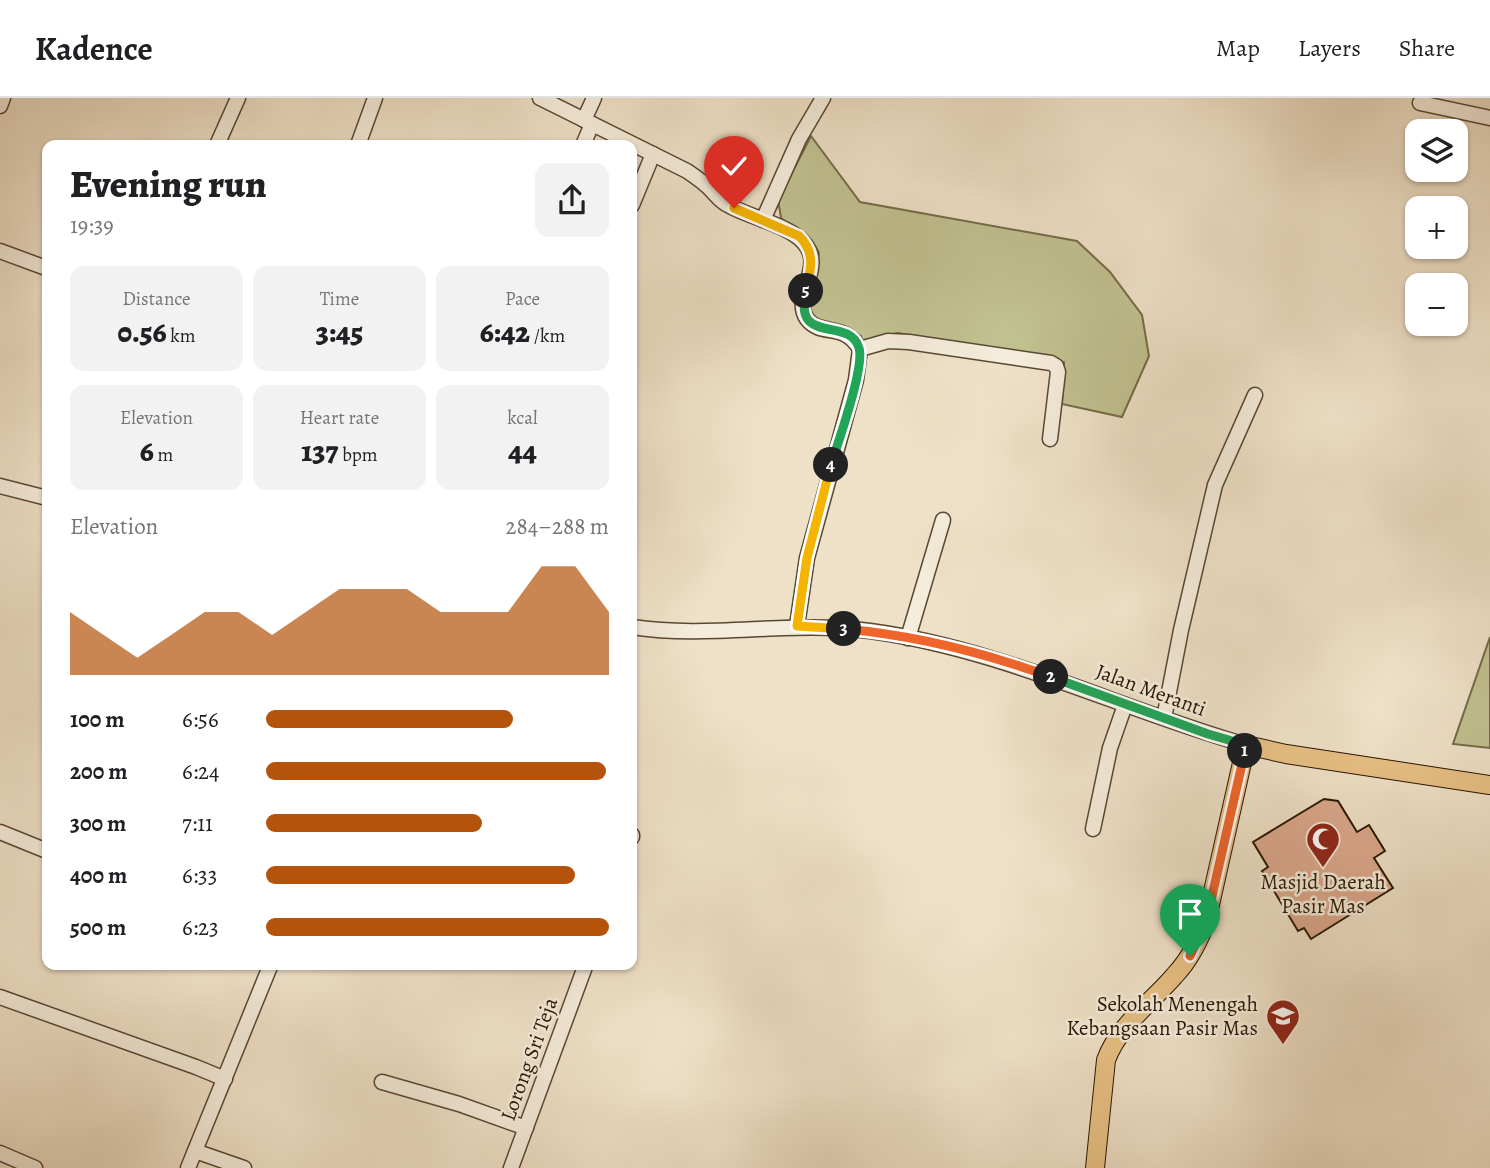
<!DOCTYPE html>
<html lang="en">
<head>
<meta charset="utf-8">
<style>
	body { margin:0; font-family:Alegreya,serif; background:#f2f2f2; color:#202124; height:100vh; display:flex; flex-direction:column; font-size:26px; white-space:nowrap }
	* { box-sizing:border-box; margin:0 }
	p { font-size:23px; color:#757577 }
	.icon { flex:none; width:38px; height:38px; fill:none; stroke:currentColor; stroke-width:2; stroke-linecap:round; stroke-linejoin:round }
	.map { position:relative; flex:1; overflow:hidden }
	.panel { position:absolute; left:42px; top:42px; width:595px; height:830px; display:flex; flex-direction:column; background:#fff; border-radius:14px; box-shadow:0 2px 5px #0004 }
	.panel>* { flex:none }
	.controls { position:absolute; left:1405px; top:21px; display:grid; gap:14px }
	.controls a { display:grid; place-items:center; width:63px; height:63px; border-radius:14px; background:#fff; box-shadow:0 2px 5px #0004; font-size:35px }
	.pin { position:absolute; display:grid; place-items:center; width:60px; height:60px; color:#fff; margin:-72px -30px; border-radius:50% 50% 50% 0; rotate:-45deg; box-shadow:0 0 7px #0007 }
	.pin .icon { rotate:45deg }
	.km { position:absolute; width:35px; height:35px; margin:-18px; border-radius:50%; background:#222; color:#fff; font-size:19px; line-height:35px; text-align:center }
	.round { display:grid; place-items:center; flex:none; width:74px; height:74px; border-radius:14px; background:#f2f2f2 }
	.overview { display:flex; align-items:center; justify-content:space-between; height:119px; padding:0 28px }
	h1 { font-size:38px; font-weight:800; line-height:52px }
	.stats { display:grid; grid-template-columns:repeat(3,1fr); gap:10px; height:119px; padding:7px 28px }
	.stats div { display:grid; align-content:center; border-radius:14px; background:#f2f2f2; text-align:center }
	.stats b { font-size:30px; font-weight:800 }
	.stats small { font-size:19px; font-weight:400 }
	.stats p { font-size:19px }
	.chart { height:196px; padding:14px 28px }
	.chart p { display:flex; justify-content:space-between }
	.chart svg { width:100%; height:126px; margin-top:7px; fill:#b45309; opacity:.7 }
	ul { padding:0 28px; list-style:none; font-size:23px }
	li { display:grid; grid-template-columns:112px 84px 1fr; align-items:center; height:52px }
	li i { height:18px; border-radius:9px; background:#b45309 }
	header { display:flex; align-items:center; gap:42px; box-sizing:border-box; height:98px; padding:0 35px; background:#fff; border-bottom:2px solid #e0e0e0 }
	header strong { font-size:33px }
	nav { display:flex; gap:38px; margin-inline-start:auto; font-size:24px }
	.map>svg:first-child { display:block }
	.green { fill:#c1c190; stroke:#746b49; stroke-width:2 }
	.building { fill:#dba78b; stroke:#261502; stroke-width:2 }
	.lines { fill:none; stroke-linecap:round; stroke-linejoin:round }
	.minor-casing { stroke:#584834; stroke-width:17 }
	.major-casing { stroke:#261502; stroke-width:20 }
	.minor { stroke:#f5ecdb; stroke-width:14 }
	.major { stroke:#e8c084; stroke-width:18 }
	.split-1-casing { stroke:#fff; stroke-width:14 }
	.split-2-casing { stroke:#fff; stroke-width:14 }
	.split-3-casing { stroke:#fff; stroke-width:14 }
	.split-4-casing { stroke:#fff; stroke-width:14 }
	.split-5-casing { stroke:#fff; stroke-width:14 }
	.split-6-casing { stroke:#fff; stroke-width:14 }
	.split-1 { stroke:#f0652b; stroke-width:9 }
	.split-2 { stroke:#22a559; stroke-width:9 }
	.split-3 { stroke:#f0652b; stroke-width:9 }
	.split-4 { stroke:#f5b400; stroke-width:9 }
	.split-5 { stroke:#22a559; stroke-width:9 }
	.split-6 { stroke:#f5b400; stroke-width:9 }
	.labels { text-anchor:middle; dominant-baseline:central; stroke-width:5; stroke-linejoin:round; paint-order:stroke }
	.street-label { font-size:21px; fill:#261502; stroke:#f5ecdb }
	.poi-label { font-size:21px; fill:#261502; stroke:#f5ecdb }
</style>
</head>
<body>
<header>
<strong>Kadence</strong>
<nav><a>Map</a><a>Layers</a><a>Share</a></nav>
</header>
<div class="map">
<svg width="1490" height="1070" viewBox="0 0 1490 1070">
	<rect width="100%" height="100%" fill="#efe1c8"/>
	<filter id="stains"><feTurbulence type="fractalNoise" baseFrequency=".00286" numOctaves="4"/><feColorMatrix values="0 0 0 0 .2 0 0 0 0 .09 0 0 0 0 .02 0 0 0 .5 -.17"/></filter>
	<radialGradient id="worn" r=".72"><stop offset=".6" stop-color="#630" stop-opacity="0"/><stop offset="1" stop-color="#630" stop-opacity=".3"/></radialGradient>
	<g class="green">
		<polygon points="811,38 860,104 1077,143 1110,174 1142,217 1149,258 1122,319 1062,306 1064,264 898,235 862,243 861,238 843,228 818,221 810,215 809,203 819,155 815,148 781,120 778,102"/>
		<polygon points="1490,539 1490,650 1453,646"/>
	</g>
	<polygon class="building" points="1324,701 1338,703 1357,734 1369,727 1385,753 1374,760 1393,790 1311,841 1304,830 1298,833 1262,773 1268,769 1253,744"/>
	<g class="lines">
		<g class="minor-casing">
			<g id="minor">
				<path d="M540,0l147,73c9,6 18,12 25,20 5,5 9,11 16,14 23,14 78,22 83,52 4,19 -17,44 -4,62 15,19 36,2 53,30l-4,31 -49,178 -10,68"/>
				<polyline points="1420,5 1490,20"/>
				<polyline points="0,8 3,0"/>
				<polyline points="584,22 594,0"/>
				<polyline points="217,47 238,0"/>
				<polyline points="358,47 375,0"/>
				<polyline points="583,47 592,26"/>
				<polyline points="632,107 653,56"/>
				<polyline points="763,122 799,41 823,0"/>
				<polyline points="0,153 46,170"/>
				<polyline points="860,251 888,243 909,244 1051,265 1056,268 1058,274 1050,341"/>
				<polyline points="0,388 47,400"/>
				<path d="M632,529c79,12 159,-7 238,4 132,18 250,78 376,114"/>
				<polyline points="908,540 943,422"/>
				<polyline points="1164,620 1181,532 1215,387 1255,297"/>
				<polyline points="1093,731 1110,650 1125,607"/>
				<polyline points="0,734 47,753"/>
				<polyline points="632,739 632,737"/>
				<polyline points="0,899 196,969 225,981"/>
				<polyline points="382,984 459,1006 526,1030"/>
				<polyline points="195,1053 244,1070"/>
				<polyline points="0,1055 35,1070"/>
				<polyline points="188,1070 271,866"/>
				<polyline points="511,1070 586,866"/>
			</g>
		</g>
		<g class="major-casing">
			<path id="major" d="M1095,1070l11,-108c13,-35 45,-57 69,-85 15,-16 25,-36 32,-57l39,-173 40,9 204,31"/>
		</g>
		<use href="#minor" class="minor"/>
		<use href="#major" class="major"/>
	</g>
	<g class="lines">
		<g class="split-1-casing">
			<polyline id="split-1" points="1190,858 1207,820 1245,653"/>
		</g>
		<g class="split-2-casing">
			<polyline id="split-2" points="1051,579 1208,636 1246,647 1245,653"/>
		</g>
		<g class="split-3-casing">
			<path id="split-3" d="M844,531c70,6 141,24 207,48"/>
		</g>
		<g class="split-4-casing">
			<polyline id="split-4" points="831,367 807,460 797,528 844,531"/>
		</g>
		<g class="split-5-casing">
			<path id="split-5" d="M806,193c-13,56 43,24 53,57 6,19 -21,94 -28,117"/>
		</g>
		<g class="split-6-casing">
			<path id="split-6" d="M734,110l65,28c17,17 12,33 7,55"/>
		</g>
		<use href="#split-1" class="split-1"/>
		<use href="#split-2" class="split-2"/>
		<use href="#split-3" class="split-3"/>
		<use href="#split-4" class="split-4"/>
		<use href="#split-5" class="split-5"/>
		<use href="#split-6" class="split-6"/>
	</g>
	<defs>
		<g id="mosque-pin" transform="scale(1.75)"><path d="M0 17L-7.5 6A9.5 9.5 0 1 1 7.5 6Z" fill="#8f2418" stroke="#f5ecdb"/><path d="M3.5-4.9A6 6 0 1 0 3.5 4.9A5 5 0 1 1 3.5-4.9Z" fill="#fff"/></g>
		<g id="school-pin" transform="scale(1.75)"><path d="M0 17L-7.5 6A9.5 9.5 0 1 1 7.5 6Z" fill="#8f2418" stroke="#f5ecdb"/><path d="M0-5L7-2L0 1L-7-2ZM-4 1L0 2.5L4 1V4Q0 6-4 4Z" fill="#fff"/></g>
	</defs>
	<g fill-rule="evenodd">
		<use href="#mosque-pin" x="1323" y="741"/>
		<use href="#school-pin" x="1283" y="918"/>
	</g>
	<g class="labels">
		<g class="street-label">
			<text transform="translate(1151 592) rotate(20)">Jalan Meranti</text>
			<text transform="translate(529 961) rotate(-70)">Lorong Sri Teja</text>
		</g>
		<g class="poi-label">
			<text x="1323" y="784">Masjid Daerah<tspan x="1323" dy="24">Pasir Mas</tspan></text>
			<text x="1258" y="906" text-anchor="end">Sekolah Menengah<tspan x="1258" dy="24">Kebangsaan Pasir Mas</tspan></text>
		</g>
	</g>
	<rect width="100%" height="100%" filter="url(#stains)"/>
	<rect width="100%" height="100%" fill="url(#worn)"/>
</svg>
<div class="controls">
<a><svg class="icon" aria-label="layers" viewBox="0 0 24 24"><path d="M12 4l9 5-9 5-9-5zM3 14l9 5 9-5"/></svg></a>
<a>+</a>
<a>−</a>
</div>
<div class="pin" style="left:1190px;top:858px;background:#1e9e55"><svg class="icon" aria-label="arrive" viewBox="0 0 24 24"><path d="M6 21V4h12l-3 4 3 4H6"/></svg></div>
<div class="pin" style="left:734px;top:110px;background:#d93025"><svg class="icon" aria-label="check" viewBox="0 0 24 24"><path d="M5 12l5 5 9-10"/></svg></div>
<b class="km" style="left:1245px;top:653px">1</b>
<b class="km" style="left:1051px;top:579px">2</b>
<b class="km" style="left:844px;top:531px">3</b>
<b class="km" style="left:831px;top:367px">4</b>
<b class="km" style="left:806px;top:193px">5</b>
<section class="panel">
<div class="overview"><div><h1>Evening run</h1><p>19:39</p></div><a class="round"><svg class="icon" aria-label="share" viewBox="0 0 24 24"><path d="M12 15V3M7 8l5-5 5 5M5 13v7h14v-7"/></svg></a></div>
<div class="stats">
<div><p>Distance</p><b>0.56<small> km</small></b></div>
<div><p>Time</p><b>3:45</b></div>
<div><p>Pace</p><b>6:42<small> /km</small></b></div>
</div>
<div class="stats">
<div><p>Elevation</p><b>6<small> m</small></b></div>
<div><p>Heart rate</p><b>137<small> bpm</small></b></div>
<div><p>kcal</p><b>44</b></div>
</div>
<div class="chart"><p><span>Elevation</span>284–288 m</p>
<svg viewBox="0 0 160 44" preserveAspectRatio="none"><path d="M0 44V22L10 30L20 38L30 30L40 22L50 22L60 30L70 22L80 14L90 14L100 14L110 22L120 22L130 22L140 6L150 6L160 22V44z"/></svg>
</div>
<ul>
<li><b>100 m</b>6:56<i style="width:72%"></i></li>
<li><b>200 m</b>6:24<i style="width:99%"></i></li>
<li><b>300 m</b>7:11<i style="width:63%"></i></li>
<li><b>400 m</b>6:33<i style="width:90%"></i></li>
<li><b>500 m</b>6:23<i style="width:100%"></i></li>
</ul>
</section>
</div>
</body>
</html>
